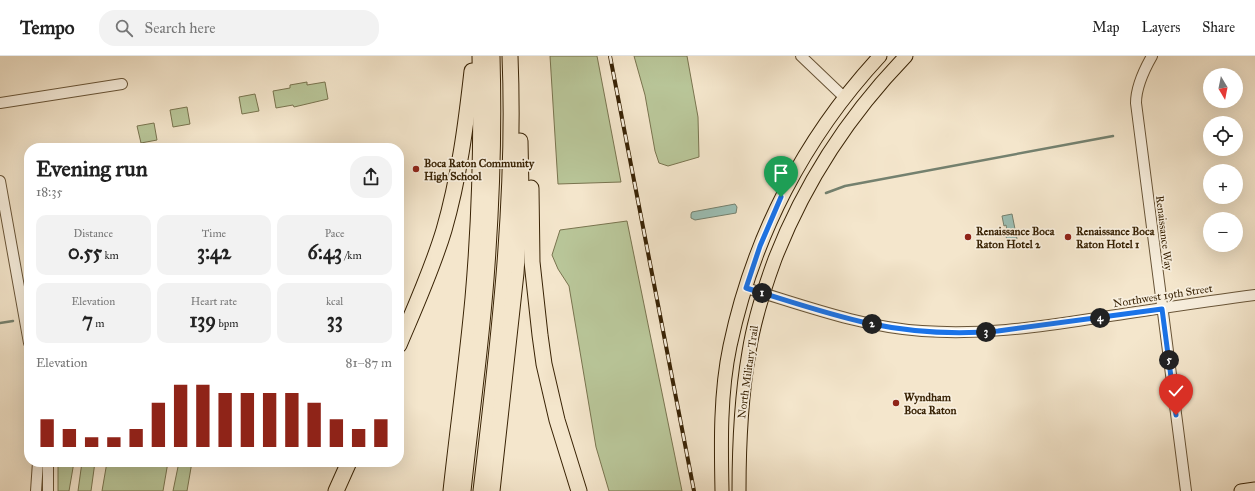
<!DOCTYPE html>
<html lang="en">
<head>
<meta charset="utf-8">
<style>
	body { margin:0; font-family:"IM FELL Great Primer",serif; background:#f2f2f2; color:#222; height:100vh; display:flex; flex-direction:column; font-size:15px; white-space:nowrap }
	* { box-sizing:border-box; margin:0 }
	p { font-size:13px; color:#767676 }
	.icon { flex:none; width:22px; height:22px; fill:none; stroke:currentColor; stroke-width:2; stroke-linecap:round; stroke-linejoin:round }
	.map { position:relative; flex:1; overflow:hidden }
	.side { position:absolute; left:24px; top:87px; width:380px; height:324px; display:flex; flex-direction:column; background:#fff; border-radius:16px; box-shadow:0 4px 16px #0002 }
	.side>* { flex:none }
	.needle { width:26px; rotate:170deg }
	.fabs { position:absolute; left:1203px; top:12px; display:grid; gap:8px }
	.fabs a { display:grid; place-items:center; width:40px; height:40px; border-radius:50%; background:#fff; box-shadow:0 4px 16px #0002; font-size:20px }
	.pin { position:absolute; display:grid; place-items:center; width:34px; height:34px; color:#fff; margin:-41px -17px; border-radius:50% 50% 50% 0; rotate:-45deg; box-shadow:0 0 4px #0007 }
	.pin .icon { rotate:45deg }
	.km { position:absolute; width:20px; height:20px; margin:-10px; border-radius:50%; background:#222; color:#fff; font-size:11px; line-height:20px; text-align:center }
	.round { display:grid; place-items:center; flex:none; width:42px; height:42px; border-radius:16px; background:#f2f2f2 }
	.headline { display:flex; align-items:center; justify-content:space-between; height:68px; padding:0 12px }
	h1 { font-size:22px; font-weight:700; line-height:30px }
	.stats { display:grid; grid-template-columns:repeat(3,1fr); gap:6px; height:68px; padding:4px 12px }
	.stats div { display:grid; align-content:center; border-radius:10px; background:#f2f2f2; text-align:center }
	.stats b { font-size:20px; font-weight:700 }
	.stats small { font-size:11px; font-weight:400 }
	.stats p { font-size:11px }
	.chart { height:112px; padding:8px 12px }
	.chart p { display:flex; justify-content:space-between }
	.chart svg { width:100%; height:72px; margin-top:4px; stroke:#8f2418; stroke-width:6 }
	header { display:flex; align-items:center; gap:24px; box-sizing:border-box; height:56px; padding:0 20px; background:#fff; border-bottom:1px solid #e0e0e0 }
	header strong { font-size:19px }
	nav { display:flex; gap:22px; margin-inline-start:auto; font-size:14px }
	.search { width:280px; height:36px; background:#f2f2f2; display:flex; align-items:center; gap:10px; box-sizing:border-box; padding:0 14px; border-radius:16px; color:#767676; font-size:15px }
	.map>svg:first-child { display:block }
	.green { fill:#b9c699; stroke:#79744f }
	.water { fill:#9cc0b6; stroke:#74816f }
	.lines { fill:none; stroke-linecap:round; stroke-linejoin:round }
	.stream { stroke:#74816f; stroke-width:2.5 }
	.minor-casing { stroke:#685437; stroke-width:12 }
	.major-casing { stroke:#392305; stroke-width:15 }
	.highway-casing { stroke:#392305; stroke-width:17 }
	.minor { stroke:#f8efde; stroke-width:10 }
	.major { stroke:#f4e6cc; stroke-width:13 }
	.highway { stroke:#f4e6cc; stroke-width:15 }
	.rail-casing { stroke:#392305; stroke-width:4 }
	.rail { stroke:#f8efde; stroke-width:2.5; stroke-dasharray:8; stroke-linecap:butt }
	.route-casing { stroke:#fff; stroke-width:8 }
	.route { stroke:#1a73e8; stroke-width:5 }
	.poi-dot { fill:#8f2418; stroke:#f8efde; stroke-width:1.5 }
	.labels { text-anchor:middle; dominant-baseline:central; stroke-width:3.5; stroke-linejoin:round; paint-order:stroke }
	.poi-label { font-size:11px; font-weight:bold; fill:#392305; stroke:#f8efde; text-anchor:start }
	.street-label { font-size:11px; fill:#392305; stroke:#f8efde }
</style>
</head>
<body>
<header>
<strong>Tempo</strong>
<div class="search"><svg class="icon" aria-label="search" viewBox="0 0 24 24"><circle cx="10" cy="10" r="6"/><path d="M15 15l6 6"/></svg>Search here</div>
<nav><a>Map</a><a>Layers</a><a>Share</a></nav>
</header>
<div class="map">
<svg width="1255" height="435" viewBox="0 0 1255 435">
	<rect width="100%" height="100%" fill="#f4e6cc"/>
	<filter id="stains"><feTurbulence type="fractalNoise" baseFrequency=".005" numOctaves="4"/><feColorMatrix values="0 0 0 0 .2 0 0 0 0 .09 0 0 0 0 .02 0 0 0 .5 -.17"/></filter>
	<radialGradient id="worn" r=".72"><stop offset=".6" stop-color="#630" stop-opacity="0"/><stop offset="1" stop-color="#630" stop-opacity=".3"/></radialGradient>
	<g class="green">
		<polygon points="550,0 597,0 621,126 558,128"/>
		<polygon points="634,0 687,0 698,61 699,101 668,110 659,107 655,95 645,39"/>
		<polygon points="307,26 307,29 325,26 328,43 294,51 293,49 276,52 273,35 290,32 290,29"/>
		<polygon points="255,38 259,55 242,58 239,41"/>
		<polygon points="187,51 190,68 173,71 170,54"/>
		<polygon points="154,67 157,84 141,87 137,70"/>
		<polygon points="627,165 682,435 609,435 596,391 569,230 558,213 552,199 560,174"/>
		<polygon points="58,406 74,406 69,435 58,435"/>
		<polygon points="82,406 95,406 91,435 78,435"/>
		<polygon points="107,406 168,406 163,435 102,435"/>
		<polygon points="179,406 192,406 187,435 173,435"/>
	</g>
	<g class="water">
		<polygon points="735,148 737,151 736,157 695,164 691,162 691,158 692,156"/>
		<polygon points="1012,158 1017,183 1007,185 1005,175 1007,175 1006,169 1004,170 1002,160"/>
	</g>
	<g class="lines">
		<g class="stream">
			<polyline points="826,137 845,130 1113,80"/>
			<polyline points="0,267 13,265"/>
		</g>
		<g class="minor-casing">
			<g id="minor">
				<polyline points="801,0 844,41"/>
				<path d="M1152,0c-8,14 -16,30 -16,47l50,388"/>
				<polyline points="0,47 122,28"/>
				<polyline points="0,125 29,287"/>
				<path d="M746,232c57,17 115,39 176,43 58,4 111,-3 168,-12 55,-8 110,-17 165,-24"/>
				<polyline points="48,406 48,435"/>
				<polyline points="36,435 38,406"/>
			</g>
		</g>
		<g class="major-casing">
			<g id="major">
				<path d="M722,435c-1,-47 -2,-98 8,-145 23,-109 74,-208 150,-290"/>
				<path d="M739,435c0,-47 2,-93 10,-139 5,-32 15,-63 26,-93 30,-77 74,-144 131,-203"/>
				<polyline points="1241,435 1255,433"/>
			</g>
		</g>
		<g class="highway-casing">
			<g id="highway">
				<polyline points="531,132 532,206 540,279 544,308 557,364 579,435"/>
				<path d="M399,289c16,-38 33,-75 45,-115 15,-52 22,-105 28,-159"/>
				<polyline points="336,435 349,406"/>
				<path d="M451,435c7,-64 16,-128 22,-193 7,-80 9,-161 7,-242"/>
				<path d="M463,435c8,-75 19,-150 24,-226 5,-69 7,-139 5,-209"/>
				<path d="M481,435c17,-144 35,-290 29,-435"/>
				<polyline points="492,435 516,217 521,136 520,85"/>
			</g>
		</g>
		<use href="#minor" class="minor"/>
		<use href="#major" class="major"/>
		<use href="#highway" class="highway"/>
		<g class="rail-casing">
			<polyline id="rail" points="610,0 694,435"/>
		</g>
		<use href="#rail" class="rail"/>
	</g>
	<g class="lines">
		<g class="route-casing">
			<path id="route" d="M781,141l-21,49 -14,42c40,12 80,26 121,35 43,9 87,12 131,8l164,-22 14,106"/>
		</g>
		<use href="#route" class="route"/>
	</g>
	<g class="poi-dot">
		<circle cx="416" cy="113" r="4"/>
		<circle cx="968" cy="181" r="4"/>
		<circle cx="1068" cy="181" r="4"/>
		<circle cx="896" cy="347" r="4"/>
	</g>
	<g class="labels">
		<g class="poi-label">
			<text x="424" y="107">Boca Raton Community<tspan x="424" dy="13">High School</tspan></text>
			<text x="976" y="175">Renaissance Boca<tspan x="976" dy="13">Raton Hotel 2</tspan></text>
			<text x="1076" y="175">Renaissance Boca<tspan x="1076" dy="13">Raton Hotel 1</tspan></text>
			<text x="904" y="341">Wyndham<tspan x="904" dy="13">Boca Raton</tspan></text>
		</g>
		<g class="street-label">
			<text transform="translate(1164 177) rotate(83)">Renaissance Way</text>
			<text transform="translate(1163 240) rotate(-9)">Northwest 19th Street</text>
			<text transform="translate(748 316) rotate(-82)">North Military Trail</text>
		</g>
	</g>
	<rect width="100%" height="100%" filter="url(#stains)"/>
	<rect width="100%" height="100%" fill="url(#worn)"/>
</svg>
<div class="fabs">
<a><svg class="needle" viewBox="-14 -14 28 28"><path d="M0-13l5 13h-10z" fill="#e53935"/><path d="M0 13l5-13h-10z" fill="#767676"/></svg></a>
<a><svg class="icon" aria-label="locate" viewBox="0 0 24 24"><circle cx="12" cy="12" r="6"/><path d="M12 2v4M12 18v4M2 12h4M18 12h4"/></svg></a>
<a>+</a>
<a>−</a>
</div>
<div class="pin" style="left:781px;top:141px;background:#1e9e55"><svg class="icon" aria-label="arrive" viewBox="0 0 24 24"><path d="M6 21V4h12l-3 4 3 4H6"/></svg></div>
<div class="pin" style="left:1176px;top:359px;background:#d93025"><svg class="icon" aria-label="check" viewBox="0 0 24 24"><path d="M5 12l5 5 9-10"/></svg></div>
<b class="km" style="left:762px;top:237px">1</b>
<b class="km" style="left:872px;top:268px">2</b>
<b class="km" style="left:986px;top:276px">3</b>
<b class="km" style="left:1100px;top:262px">4</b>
<b class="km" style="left:1169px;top:304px">5</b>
<section class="side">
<div class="headline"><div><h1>Evening run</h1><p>18:35</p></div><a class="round"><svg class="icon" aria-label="share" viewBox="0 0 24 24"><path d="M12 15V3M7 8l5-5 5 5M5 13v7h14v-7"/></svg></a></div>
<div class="stats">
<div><p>Distance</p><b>0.55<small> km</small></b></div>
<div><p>Time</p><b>3:42</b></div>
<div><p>Pace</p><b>6:43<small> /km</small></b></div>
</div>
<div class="stats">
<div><p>Elevation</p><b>7<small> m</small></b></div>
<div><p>Heart rate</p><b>139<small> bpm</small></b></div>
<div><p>kcal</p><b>33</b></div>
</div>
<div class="chart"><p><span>Elevation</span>81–87 m</p>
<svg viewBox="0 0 160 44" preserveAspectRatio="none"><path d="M5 44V27M15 44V33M25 44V38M35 44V38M45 44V33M55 44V17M65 44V6M75 44V6M85 44V11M95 44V11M105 44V11M115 44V11M125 44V17M135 44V27M145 44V33M155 44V27"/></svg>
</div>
</section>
</div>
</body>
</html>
